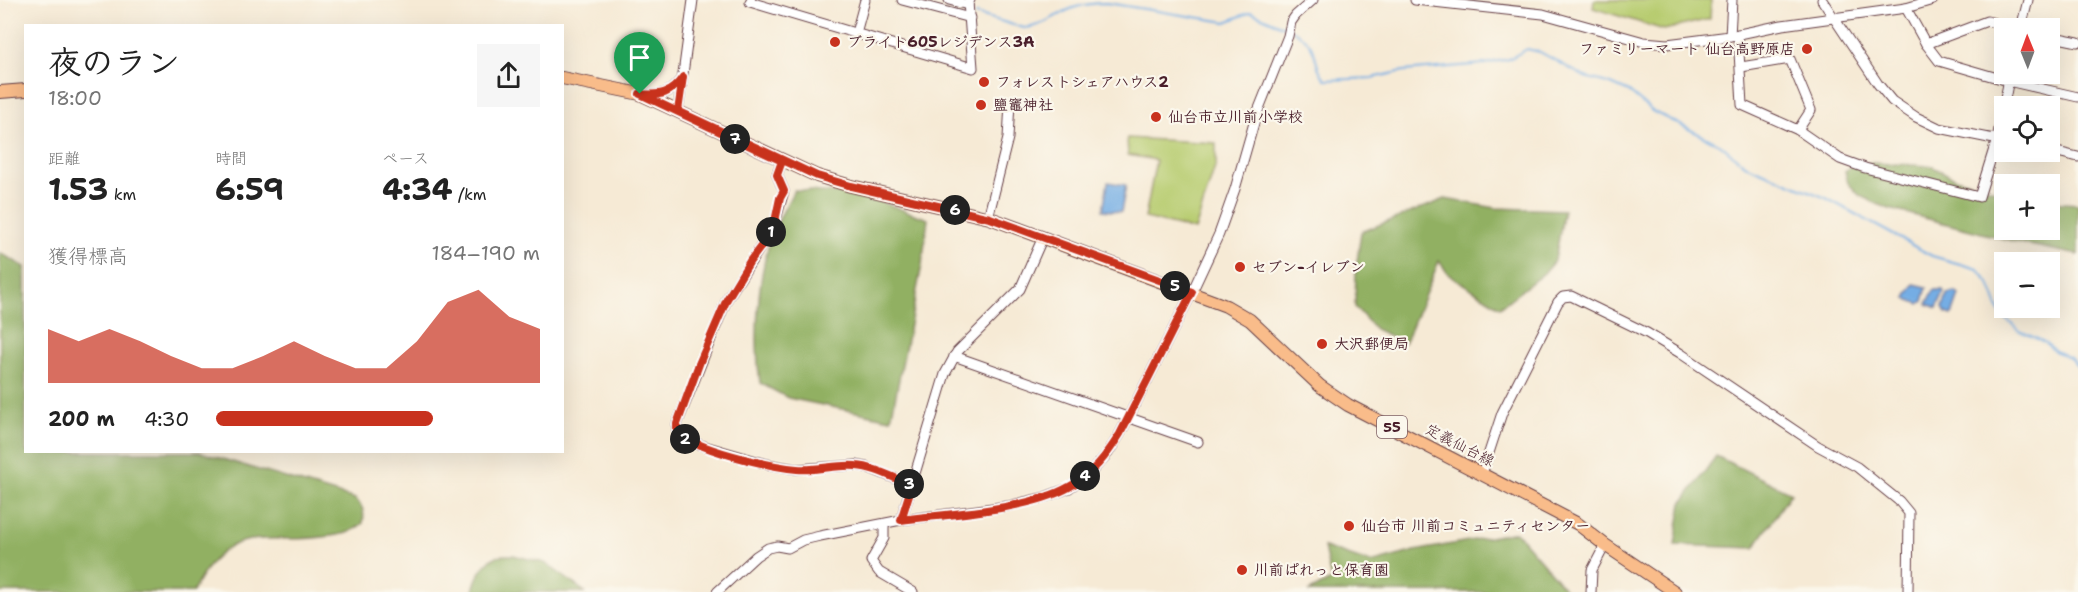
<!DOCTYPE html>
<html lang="ja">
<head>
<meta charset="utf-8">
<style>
	body { margin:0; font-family:"Shantell Sans","Klee One",sans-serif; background:#f6f6f6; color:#222; height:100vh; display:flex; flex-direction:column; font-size:22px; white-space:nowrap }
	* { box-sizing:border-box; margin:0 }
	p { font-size:20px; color:#767676 }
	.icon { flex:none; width:33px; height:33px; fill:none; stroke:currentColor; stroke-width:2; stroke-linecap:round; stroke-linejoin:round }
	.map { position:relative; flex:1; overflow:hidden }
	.panel { position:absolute; left:24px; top:24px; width:540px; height:429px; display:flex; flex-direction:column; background:#fff; border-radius:0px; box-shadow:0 6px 24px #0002 }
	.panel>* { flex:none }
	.needle { width:39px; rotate:359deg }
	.controls { position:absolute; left:1994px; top:18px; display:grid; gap:12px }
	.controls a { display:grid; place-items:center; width:66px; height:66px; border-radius:0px; background:#fff; box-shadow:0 6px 24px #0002; font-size:30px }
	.pin { position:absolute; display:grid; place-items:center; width:51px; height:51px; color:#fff; margin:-62px -26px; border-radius:50% 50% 50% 0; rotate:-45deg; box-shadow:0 0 6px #0007 }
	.pin .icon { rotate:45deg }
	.km { position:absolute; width:30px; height:30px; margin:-15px; border-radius:50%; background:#222; color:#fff; font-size:16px; line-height:30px; text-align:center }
	.round { display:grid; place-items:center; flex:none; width:63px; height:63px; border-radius:0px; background:#f6f6f6 }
	.overview { display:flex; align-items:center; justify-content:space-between; height:102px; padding:0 24px }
	h1 { font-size:33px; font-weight:700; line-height:45px }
	.figures { display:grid; grid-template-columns:repeat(3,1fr); gap:9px; height:102px; padding:6px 24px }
	.figures div { display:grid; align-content:center }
	.figures b { font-size:30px; font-weight:700 }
	.figures small { font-size:16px; font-weight:400 }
	.figures p { font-size:16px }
	.chart { height:168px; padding:12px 24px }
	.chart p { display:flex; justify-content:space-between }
	.chart svg { width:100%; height:108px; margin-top:6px; fill:#c8321e; opacity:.7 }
	ul { padding:0 24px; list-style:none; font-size:20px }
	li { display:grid; grid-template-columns:96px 72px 1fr; align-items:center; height:45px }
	li i { height:15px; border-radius:8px; background:#c8321e }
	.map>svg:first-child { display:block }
	.green { fill:#b7cc6f; stroke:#80764d; stroke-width:1.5 }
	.forest { fill:#91b062; stroke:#6e6846; stroke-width:1.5 }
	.water { fill:#74ade4; stroke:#5f6688; stroke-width:1.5 }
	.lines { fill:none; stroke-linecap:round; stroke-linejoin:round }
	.stream { stroke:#74ade4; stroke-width:2 }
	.minor-casing { stroke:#643d44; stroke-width:11 }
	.major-casing { stroke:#643d44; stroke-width:14 }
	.minor { stroke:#fff; stroke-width:9 }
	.major { stroke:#f9bc8a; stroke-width:12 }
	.route-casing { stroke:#fff; stroke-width:12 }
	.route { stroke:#c8321e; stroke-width:8 }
	.poi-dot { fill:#c8321e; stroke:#fbf7ec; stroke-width:2 }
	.labels { text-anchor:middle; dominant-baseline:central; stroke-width:4.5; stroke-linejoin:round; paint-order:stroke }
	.shield { fill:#fbf7ec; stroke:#7f6065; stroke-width:1.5 }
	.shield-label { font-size:14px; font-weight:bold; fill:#4a1f2b }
	.poi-label { font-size:15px; font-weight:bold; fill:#4a1f2b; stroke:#fbf7ec; text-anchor:start }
	.street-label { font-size:15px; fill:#4a1f2b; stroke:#fbf7ec }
</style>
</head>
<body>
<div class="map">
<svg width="2078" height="592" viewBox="0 0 2078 592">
	<rect width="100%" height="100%" fill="#fbf7ec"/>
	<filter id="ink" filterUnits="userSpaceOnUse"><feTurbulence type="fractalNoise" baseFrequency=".0167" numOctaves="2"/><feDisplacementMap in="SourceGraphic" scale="12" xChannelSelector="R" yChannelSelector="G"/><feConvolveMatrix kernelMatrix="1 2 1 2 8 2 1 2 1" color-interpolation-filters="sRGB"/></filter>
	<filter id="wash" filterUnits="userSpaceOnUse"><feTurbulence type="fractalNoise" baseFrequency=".008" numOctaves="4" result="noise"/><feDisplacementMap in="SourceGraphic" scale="24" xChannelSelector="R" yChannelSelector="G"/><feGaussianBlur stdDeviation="1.35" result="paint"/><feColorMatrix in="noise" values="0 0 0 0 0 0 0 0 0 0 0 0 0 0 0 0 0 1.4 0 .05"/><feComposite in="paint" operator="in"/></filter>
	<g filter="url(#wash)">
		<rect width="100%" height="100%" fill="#f6ead5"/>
		<g class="green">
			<polygon points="1594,0 1711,0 1710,19 1664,30 1593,8"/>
			<polygon points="1127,138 1216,143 1216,164 1195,230 1145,218 1156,160 1128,155"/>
		</g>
		<g class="forest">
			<polygon points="1871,163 1931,166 1953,177 2004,193 2004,230 2049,230 2049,202 2078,204 2078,255 2020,243 1886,208 1860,196 1848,183 1845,171 1851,166"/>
			<path d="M794,190l68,5 66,24 -6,46 -31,154 -103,-21 -28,-15c-6,-43 -3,-101 10,-143 6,-17 16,-34 24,-50z"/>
			<polygon points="1445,199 1496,208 1564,210 1555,260 1544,273 1500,307 1449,275 1439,261 1405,343 1375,329 1355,307 1356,269 1361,232"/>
			<path d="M0,253l25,14 1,185h174l155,47c8,8 10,12 8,24 -12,10 -17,11 -33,13 -66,11 -100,-19 -137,56h-193z"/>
			<polygon points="1716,456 1791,493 1754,548 1675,545 1682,503"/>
			<polygon points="1516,532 1568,592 1308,592 1331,580 1324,547 1371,563 1415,551"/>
			<path d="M513,555l32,8 40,29h-112c2,-14 11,-31 25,-36 4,-1 11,-1 15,-1z"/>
		</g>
		<g class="water">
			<polygon points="1108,182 1126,185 1121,212 1103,210"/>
			<polygon points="1914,284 1927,287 1923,301 1919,304 1907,299 1907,296"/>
			<polygon points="1934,290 1943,290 1944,292 1937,308 1927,304"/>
			<polygon points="1955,292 1959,295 1952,315 1946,313 1943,308 1947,294"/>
		</g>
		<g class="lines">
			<g class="stream">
				<path d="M976,14l48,14c19,-1 32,-14 49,-20 12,-4 22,-5 34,-5l119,19 25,-10 36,16"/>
				<path d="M1292,30c33,19 16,29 34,50l46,-2 32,-7 80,-7 25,-5 18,-10 13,3 45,25 26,7 18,8 23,19 69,34 24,20 81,33 106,58 46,13 11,14 11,30 18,17 26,12 11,9 15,7 8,9"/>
			</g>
		</g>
	</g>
	<g filter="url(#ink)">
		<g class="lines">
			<g class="minor-casing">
				<g id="minor">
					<polyline points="751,0 750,2 973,68 968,2 970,0"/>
					<polyline points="902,0 970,18"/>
					<polyline points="949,0 968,5"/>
					<polyline points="1415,0 1543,14 1644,42 1667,44 1730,36 1782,25 1906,8 1933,0"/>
					<polyline points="1822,0 1878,84 1892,101 1916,117 1939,128 2004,141"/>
					<polyline points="1906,8 1926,44 1939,61 2008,81 2078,97"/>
					<polyline points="2021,28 2028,0"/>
					<polyline points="856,33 865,0"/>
					<polyline points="1738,34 1742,105 1798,130 1840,159 1865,168 1979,197 1997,139 2010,74"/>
					<polyline points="1730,36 1732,0"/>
					<polyline points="2049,36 2078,42"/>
					<polyline points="1926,44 1987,21 2017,28"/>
					<polyline points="1741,67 1790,59 1811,110 1798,130"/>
					<path d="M646,95c17,1 26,-3 36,-17"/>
					<polyline points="678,111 693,0"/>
					<polyline points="2049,150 2078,157"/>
					<polyline points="782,161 777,175 784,191 774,226 727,299 677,424 677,430 684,438 694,443 767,464 796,469 856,465 866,467 912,485"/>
					<polyline points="988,218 1008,138 1010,103"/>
					<polyline points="954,356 1198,442"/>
					<polyline points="1482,474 1502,413 1558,302 1563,297 1571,296 1647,333 1680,353 1818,446 1857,467 1899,501 1909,513 1908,592"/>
					<polyline points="901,520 945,374 957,352 1020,289 1043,237"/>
					<polyline points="884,524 884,538 871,561 879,572 913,592"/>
					<polyline points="717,592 756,556 768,548 777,546 788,548 803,540 820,536 901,520 1008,506 1045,497 1069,488 1090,473 1108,453 1120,434 1192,292 1219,234 1235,189 1256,116 1288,36 1291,22 1296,15 1313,0"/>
					<polyline points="1591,592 1592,570 1605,545"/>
				</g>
			</g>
			<g class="major-casing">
				<g id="major">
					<polyline points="562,78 640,94 817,176 851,186 990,218 1226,306 1250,320 1320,386 1348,405 1578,524 1605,545 1675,592"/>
					<polyline points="0,92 26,90"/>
				</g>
			</g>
			<use href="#minor" class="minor"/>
			<use href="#major" class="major"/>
		</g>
	</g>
	<g class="lines" filter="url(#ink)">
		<g class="route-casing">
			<path id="route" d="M640,94l142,67 -5,14 7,16 -4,7 -6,28 -6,11 -18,24 -23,38 -28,65 -22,60v6c13,19 96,37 120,39 20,2 40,-5 59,-3 19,1 39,13 56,19l-11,35c47,-6 128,-10 168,-33 23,-12 38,-32 51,-53l72,-142 -202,-74 -139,-32 -34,-10 -139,-65 5,-34c-12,17 -22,19 -43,17"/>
		</g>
		<use href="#route" class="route"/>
	</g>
	<g class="poi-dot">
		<circle cx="835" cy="42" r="6"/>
		<circle cx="1807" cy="49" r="6"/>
		<circle cx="984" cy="82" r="6"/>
		<circle cx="981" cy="105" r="6"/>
		<circle cx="1156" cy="117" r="6"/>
		<circle cx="1240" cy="267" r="6"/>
		<circle cx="1322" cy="344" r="6"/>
		<circle cx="1349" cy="526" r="6"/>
		<circle cx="1242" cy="570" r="6"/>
	</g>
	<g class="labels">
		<rect class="shield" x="1377" y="416" width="30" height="22" rx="4.5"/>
		<g class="shield-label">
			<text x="1392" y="427">55</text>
		</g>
		<g class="poi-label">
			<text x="847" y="42">ブライト605レジデンス3A</text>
			<text x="1795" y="49" text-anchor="end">ファミリーマート 仙台高野原店</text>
			<text x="996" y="82">フォレストシェアハウス2</text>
			<text x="993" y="105">鹽竈神社</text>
			<text x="1168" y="117">仙台市立川前小学校</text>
			<text x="1252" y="267">セブン-イレブン</text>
			<text x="1334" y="344">大沢郵便局</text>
			<text x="1361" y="526">仙台市 川前コミュニティセンター</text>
			<text x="1254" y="570">川前ぱれっと保育園</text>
		</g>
		<g class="street-label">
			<text transform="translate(1460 445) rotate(27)">定義仙台線</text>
		</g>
	</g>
</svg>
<div class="controls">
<a><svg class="needle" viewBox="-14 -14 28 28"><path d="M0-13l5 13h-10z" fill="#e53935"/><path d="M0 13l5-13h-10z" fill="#767676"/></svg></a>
<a><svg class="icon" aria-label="locate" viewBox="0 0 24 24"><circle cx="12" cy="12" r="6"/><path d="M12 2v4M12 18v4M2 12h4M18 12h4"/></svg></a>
<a>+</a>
<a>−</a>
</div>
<div class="pin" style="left:640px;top:94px;background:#1e9e55"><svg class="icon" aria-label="arrive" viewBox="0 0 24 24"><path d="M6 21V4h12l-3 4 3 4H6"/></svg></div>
<b class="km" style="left:771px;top:232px">1</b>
<b class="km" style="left:685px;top:439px">2</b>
<b class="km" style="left:909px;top:484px">3</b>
<b class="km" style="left:1085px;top:476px">4</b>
<b class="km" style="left:1175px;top:286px">5</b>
<b class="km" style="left:955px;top:210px">6</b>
<b class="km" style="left:735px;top:139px">7</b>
<section class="panel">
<div class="overview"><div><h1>夜のラン</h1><p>18:00</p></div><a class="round"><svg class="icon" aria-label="share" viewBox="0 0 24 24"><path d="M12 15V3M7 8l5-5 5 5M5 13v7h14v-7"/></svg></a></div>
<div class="figures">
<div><p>距離</p><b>1.53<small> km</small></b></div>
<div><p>時間</p><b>6:59</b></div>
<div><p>ペース</p><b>4:34<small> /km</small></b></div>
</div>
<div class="chart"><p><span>獲得標高</span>184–190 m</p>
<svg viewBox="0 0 160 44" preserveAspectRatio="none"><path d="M0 44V22L10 27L20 22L30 27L40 33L50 38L60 38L70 33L80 27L90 33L100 38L110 38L120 27L130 11L140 6L150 17L160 22V44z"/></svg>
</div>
<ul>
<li><b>200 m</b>4:30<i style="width:67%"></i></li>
</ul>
</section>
</div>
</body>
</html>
